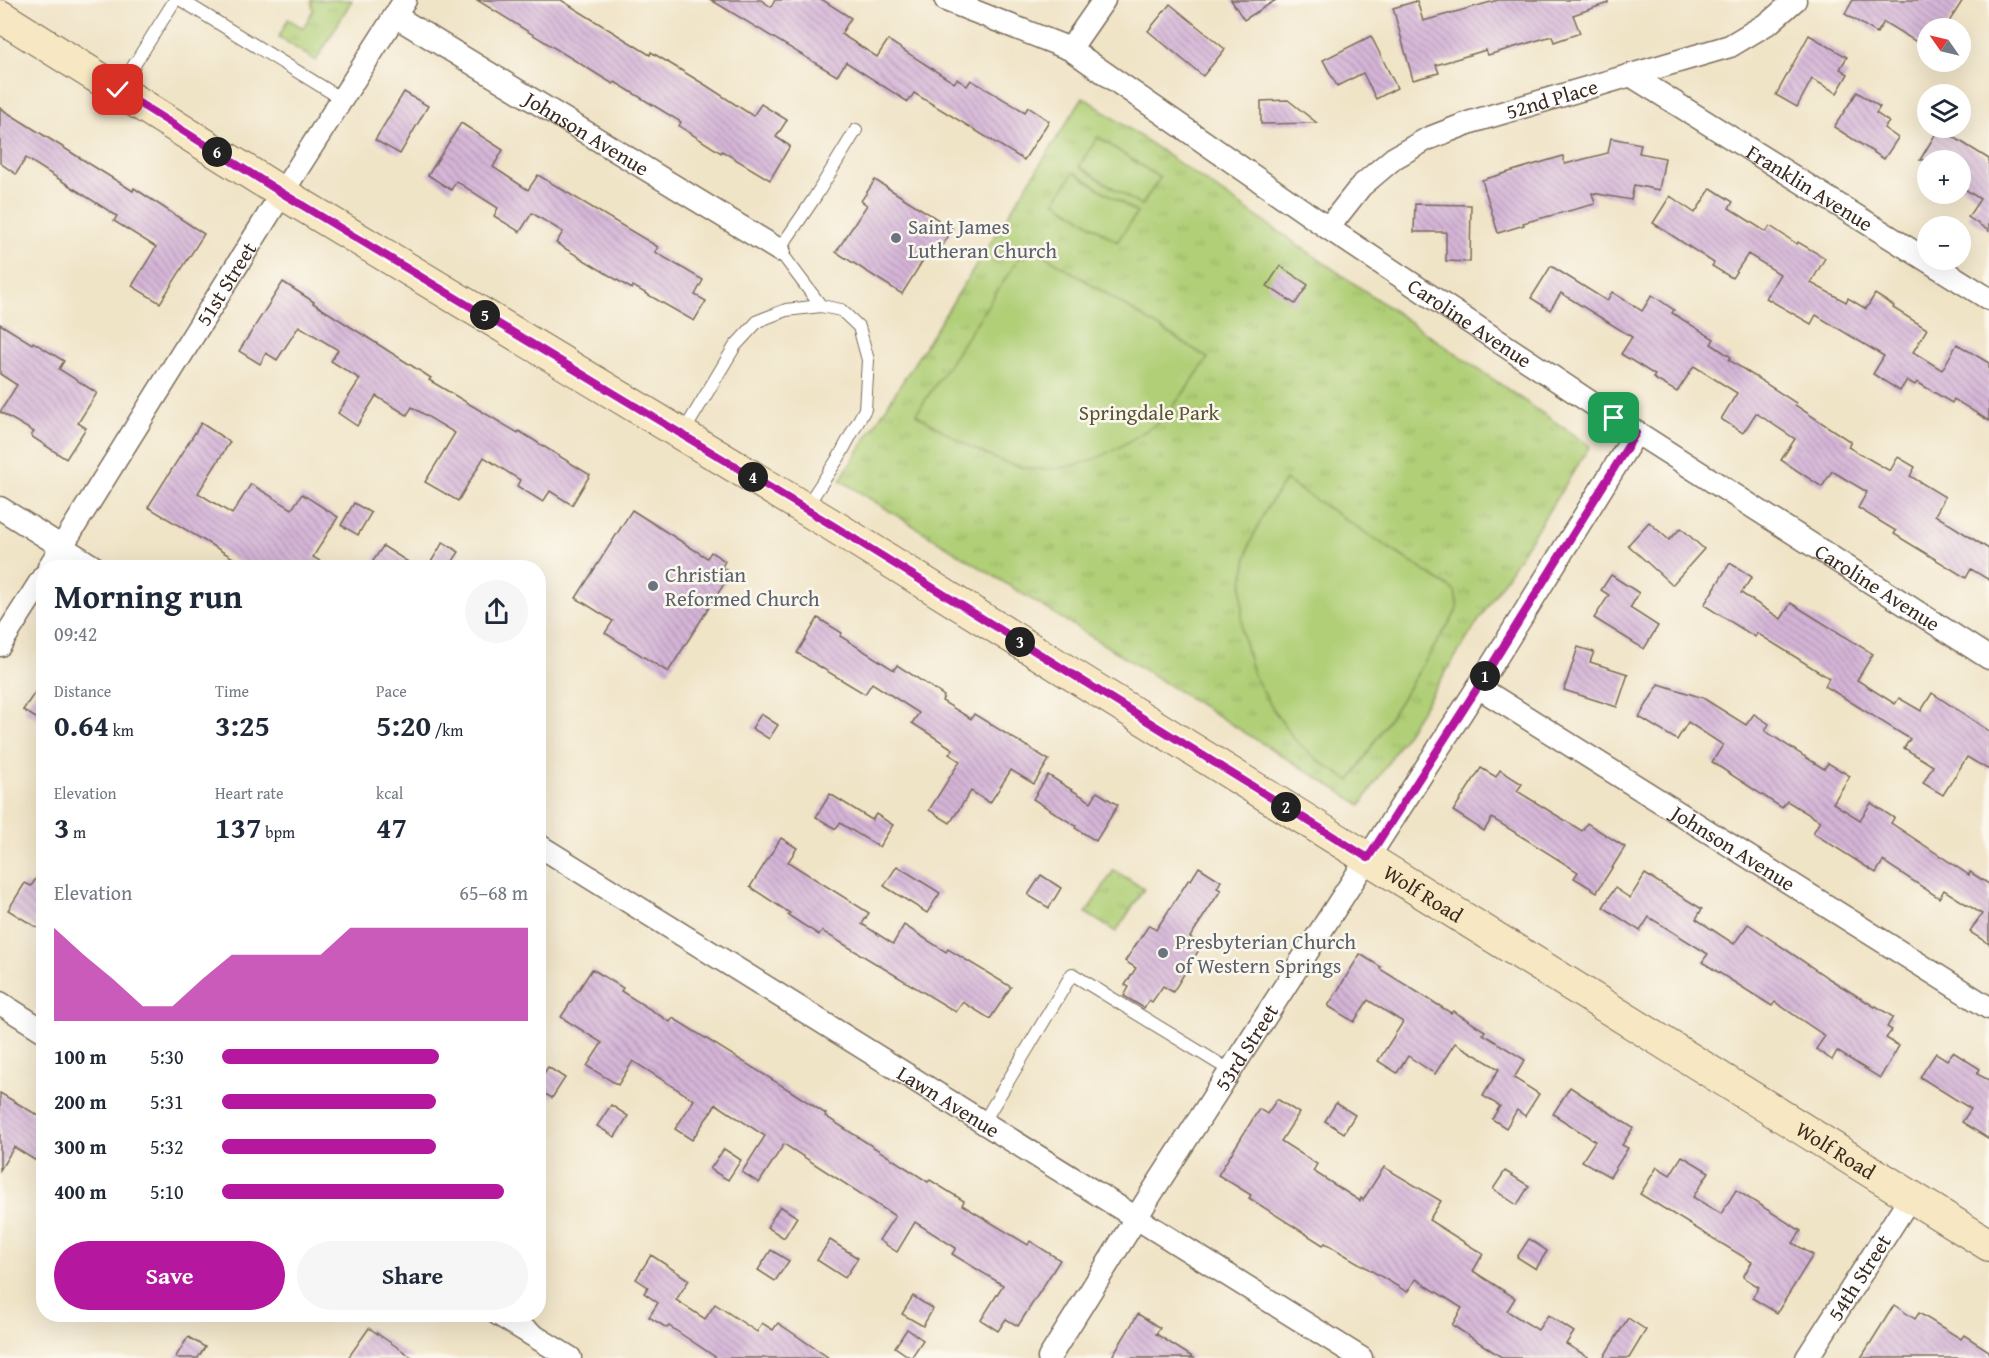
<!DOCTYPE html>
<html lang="en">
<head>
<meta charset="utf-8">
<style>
	body { margin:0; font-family:"Gentium Book Plus",serif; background:#f6f6f7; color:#1f2937; height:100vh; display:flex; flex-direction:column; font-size:22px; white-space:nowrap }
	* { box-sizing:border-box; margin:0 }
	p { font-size:20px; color:#747a83 }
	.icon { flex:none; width:33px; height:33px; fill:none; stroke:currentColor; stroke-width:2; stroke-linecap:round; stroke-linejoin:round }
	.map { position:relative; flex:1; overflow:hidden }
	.details { position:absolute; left:36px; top:560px; width:510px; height:762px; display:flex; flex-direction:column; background:#fff; border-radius:24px; box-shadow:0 6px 24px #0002 }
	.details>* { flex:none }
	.needle { width:39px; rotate:304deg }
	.fabs { position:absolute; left:1917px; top:18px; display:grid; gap:12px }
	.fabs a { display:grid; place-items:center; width:54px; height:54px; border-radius:50%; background:#fff; box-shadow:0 6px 24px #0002; font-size:30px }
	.pin { position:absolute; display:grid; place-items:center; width:51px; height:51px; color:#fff; margin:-26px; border-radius:12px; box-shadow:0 3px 9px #0006 }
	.km { position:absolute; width:30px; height:30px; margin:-15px; border-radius:50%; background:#222; color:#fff; font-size:16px; line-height:30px; text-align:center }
	.round { display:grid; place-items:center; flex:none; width:63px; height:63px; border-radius:32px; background:#f6f6f7 }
	.summary { display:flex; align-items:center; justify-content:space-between; height:102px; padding:0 18px }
	h1 { font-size:33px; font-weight:800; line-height:45px }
	.figures { display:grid; grid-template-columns:repeat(3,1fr); gap:9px; height:102px; padding:6px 18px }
	.figures div { display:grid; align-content:center }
	.figures b { font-size:30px; font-weight:800 }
	.figures small { font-size:16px; font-weight:400 }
	.figures p { font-size:16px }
	.chart { height:168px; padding:12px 18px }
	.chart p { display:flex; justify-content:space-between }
	.chart svg { width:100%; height:108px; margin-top:6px; fill:#b5179e; opacity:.7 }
	.cta { display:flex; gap:12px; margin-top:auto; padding:12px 18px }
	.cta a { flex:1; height:69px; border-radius:36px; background:#b5179e; color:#fff; font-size:24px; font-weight:800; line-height:69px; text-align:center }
	.cta a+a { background:#f6f6f7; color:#1f2937 }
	ul { padding:0 18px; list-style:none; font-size:20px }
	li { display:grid; grid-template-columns:96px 72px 1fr; align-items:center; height:45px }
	li i { height:15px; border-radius:8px; background:#b5179e }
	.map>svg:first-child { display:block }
	.park { fill:url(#park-tufts); stroke:#767c4a; stroke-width:1.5 }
	.pitch { fill:#b0cf77; stroke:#767c4a; stroke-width:1.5 }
	.building { fill:url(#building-back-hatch) }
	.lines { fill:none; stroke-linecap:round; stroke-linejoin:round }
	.lane-casing { stroke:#7a6b59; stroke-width:14 }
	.street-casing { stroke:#7a6b59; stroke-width:25 }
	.secondary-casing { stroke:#7a6b59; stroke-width:34 }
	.lane { stroke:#fff; stroke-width:12 }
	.street { stroke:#fff; stroke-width:22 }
	.secondary { stroke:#f7e8c3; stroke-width:32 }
	.route-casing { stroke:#fff; stroke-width:12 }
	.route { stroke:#b5179e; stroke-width:8 }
	.worship-dot { fill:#6b7280; stroke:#fbf7ec; stroke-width:2 }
	.labels { text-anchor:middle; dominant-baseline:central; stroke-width:5; stroke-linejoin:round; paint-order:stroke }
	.street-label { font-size:21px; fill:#3b2a1e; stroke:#fbf7ec }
	.worship-label { font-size:21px; fill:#5b616d; stroke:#fbf7ec; text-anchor:start }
	.park-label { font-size:21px; fill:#585334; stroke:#fbf7ec }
</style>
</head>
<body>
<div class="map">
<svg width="1989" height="1358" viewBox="0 0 1989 1358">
	<defs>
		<pattern id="park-tufts" width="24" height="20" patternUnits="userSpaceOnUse" patternTransform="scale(1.5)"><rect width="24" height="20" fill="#b0cf77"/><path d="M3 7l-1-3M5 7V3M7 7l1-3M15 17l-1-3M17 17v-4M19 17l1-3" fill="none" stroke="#98b266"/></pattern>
		<pattern id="building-back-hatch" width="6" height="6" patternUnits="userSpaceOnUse" patternTransform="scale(1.5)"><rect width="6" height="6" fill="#d5b5d8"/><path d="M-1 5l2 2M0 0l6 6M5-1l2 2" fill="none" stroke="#ae93af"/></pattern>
	</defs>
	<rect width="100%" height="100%" fill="#fbf7ec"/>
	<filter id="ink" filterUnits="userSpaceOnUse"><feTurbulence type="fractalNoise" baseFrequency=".0167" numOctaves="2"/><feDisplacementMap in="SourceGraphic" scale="12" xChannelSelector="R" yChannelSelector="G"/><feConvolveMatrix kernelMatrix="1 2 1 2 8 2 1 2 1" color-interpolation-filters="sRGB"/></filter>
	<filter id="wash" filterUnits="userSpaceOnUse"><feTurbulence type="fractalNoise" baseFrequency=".008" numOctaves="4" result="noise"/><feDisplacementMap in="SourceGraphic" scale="24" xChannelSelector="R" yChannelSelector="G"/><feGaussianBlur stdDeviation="1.35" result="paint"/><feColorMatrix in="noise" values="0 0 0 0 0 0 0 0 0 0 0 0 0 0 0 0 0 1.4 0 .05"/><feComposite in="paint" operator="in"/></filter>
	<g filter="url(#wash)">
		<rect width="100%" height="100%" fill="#f0e4c7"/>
		<g class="park">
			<polygon points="311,0 352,0 316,61 279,37 288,19 303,28 313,10"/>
			<polygon points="1083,97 1590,446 1361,805 840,480"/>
			<polygon points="1114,870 1144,889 1116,932 1086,913"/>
		</g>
		<g class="pitch">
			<polygon points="1098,137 1160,178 1141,206 1079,166"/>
			<polygon points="1074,172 1137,213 1117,242 1055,201"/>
			<path d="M1038,251l170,107c-15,21 -29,44 -47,62 -6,5 -13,9 -19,13 -35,24 -77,43 -120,34 -35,-7 -76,-34 -106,-53l103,-156z"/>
			<polygon points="1285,480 1455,591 1458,609 1350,781 1320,762 1294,739 1273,709 1253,674 1242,632 1242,586 1249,546 1265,511"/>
		</g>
		<g id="blocks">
			<g class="building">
				<polygon points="477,0 561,0 650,55 651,52 707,86 753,116 761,104 787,120 776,137 790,146 770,180 722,151 721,153 679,126 681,122 615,82 613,84"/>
				<polygon points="711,0 761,0 771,7 775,0 823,0 851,18 841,34 877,57 888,40 954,83 957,79 967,86 971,80 1025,112 1028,107 1049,121 1024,160 914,93 908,102 846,62 837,76"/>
				<polygon points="1231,0 1276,0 1244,20"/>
				<polygon points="1498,0 1608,0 1608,3 1573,15 1580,33 1554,42 1552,36 1488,55 1486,50 1436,65 1439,73 1413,80 1393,8 1417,1 1423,21"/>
				<polygon points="1853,0 1963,0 1945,28 1928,28 1928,49 1884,22 1877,33 1845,14"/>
				<polygon points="1170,4 1225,49 1203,76 1148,31"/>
				<polygon points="1809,35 1847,57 1840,69 1848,74 1837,93 1812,79 1797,107 1776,95"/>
				<polygon points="1371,36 1397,88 1376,99 1363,73 1337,86 1323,60"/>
				<polygon points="404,92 428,106 400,154 375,140"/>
				<polygon points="1857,92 1880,107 1876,113 1889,122 1884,128 1898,138 1884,159 1834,127"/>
				<polygon points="1288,100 1317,123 1261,124 1261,101"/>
				<polygon points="0,108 133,191 134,188 204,234 160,303 132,286 156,247 114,221 117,216 26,158 16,174 0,163"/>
				<polygon points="461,123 503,150 493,167 528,190 538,175 658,247 655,252 703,280 695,295 706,301 694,321 633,286 632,289 556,243 563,232 532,213 520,232 494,216 498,208 456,181 451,190 428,175"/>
				<polygon points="1939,128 1989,159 1989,231 1968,217 1980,199 1960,186 1960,160 1920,160"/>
				<polygon points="1611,138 1641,144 1639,153 1665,158 1659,190 1634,185 1631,200 1592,193 1595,204 1523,223 1524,225 1498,233 1482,180 1563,156 1565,164 1608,153"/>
				<polygon points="875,180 953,229 939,251 932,246 902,294 836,252 867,205 861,201"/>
				<polygon points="1711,188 1733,202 1729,208 1766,232 1770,226 1797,244 1798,242 1825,258 1811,283 1846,302 1848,298 1866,309 1875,294 1894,306 1893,308 1927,329 1913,352 1942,370 1957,344 1989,363 1989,421 1954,399 1952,403 1917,382 1915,385 1907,380 1900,391 1873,374 1884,356 1816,315 1811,324 1766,298 1780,274 1748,254 1732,278 1712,266 1714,263 1653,223 1670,196 1695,213"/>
				<polygon points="1415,204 1471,205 1470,262 1446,261 1446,232 1414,232"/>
				<polygon points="1280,266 1308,285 1295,304 1267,286"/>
				<polygon points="1551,266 1607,301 1612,292 1642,311 1652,295 1674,310 1672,313 1714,339 1711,344 1731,357 1729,360 1796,403 1795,405 1851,442 1848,447 1890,471 1898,457 1915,467 1910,476 1945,497 1935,515 1989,549 1989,580 1971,569 1966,578 1894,534 1896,531 1858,508 1867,492 1832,471 1822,487 1781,460 1795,439 1756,413 1743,433 1721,419 1737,393 1694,366 1677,392 1653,378 1655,375 1621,354 1632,337 1561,293 1550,310 1531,298"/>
				<polygon points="283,282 314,302 313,303 431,378 429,380 518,433 519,431 590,475 572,505 550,491 543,502 517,486 520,480 484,457 458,501 425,482 455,433 412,407 407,415 376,396 357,426 338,413 360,379 331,361 338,350 299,326 277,360 266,353 260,364 239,351"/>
				<polygon points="0,324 32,344 33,342 64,361 59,369 97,393 78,423 86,428 66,459 31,436 34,432 0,412 17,385 0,374"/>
				<polygon points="201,423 230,442 198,493 232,514 251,484 292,509 302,494 338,517 313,557 330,567 248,567 148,507"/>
				<polygon points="354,503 371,513 358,535 341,525"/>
				<polygon points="632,510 707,558 711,552 725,561 722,567 731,573 668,672 605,633 613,621 576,598"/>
				<polygon points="1649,522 1669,540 1681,528 1704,549 1672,585 1628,545"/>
				<polygon points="443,542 459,552 449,567 428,567"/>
				<polygon points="383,546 416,567 369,567"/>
				<polygon points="1730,563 1752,577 1741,593 1781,619 1791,603 1873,654 1857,680 1895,704 1899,698 1921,711 1932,693 1989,731 1989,770 1967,757 1943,795 1923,783 1933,766 1904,748 1910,739 1825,686 1829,678 1757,633 1755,637 1704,605"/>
				<polygon points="1611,575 1639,593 1630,608 1658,626 1644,649 1594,618 1609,595 1601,590"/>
				<polygon points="818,618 842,633 840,636 894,670 897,665 928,685 944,696 942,701 971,719 974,714 1049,760 1034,784 1011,770 990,803 971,791 950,823 929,810 960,761 949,754 953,749 912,723 919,713 872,683 865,694 797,653"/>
				<polygon points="1578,647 1594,652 1590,662 1628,674 1617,707 1564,690"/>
				<polygon points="44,679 44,723 23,710"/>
				<polygon points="1659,684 1703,698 1746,725 1754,714 1769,724 1765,731 1824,769 1828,763 1850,776 1833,803 1860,820 1871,803 1894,818 1891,823 1969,875 1970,872 1989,884 1989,944 1970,932 1982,914 1944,890 1939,898 1883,861 1876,873 1813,833 1820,821 1787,801 1782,808 1712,762 1723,745 1688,722 1677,740 1639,717"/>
				<polygon points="761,714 778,725 769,739 752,728"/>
				<polygon points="1481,768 1496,777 1500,770 1522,784 1517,791 1582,831 1587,823 1625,847 1597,892 1574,878 1578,872 1492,818 1484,831 1453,811"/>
				<polygon points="1048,775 1091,802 1097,792 1118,805 1096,841 1075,828 1076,826 1033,799"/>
				<polygon points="830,794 872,820 876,814 893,825 879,847 840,823 836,829 816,817"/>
				<polygon points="781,838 797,848 788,862 869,913 862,924 893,944 904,925 946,952 948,949 1011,987 990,1019 963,1002 956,1012 822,931 819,935 788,915 790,913 750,887"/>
				<polygon points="897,866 940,893 927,913 884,886"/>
				<polygon points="44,867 44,932 8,910 25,883 31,886"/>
				<polygon points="1199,867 1221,881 1217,888 1221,890 1190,937 1202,945 1173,992 1163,986 1152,1002 1149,1000 1144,1008 1124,996 1129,987 1125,985 1136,968 1125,961 1149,925 1156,930 1189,879 1191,880"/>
				<polygon points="1645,874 1702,909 1696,919 1734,944 1748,924 1828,978 1875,1007 1876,1006 1893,1017 1887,1027 1892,1030 1886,1038 1899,1046 1880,1078 1837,1051 1832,1060 1816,1049 1825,1036 1775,1002 1772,1006 1702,962 1708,954 1649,917 1640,931 1603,907 1615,888 1630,898"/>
				<polygon points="1041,875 1061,888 1049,908 1028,895"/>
				<polygon points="1360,954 1381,967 1380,969 1451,1013 1453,1011 1485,1031 1483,1034 1525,1060 1514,1078 1539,1094 1525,1116 1517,1110 1506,1128 1492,1119 1500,1106 1483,1096 1499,1069 1455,1043 1435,1074 1408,1056 1397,1073 1378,1061 1403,1022 1368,1000 1354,1022 1328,1006"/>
				<polygon points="592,969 623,988 621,991 670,1022 673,1018 797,1095 826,1114 825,1116 928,1182 930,1180 964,1201 962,1205 1028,1245 1030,1241 1060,1260 1018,1326 1006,1319 998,1331 981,1320 1003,1285 952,1254 956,1248 915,1222 897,1252 879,1240 895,1216 784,1144 759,1183 742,1172 765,1136 716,1104 692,1140 675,1129 694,1100 633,1061 618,1085 587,1066 602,1043 561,1017"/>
				<polygon points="1953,1052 1980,1069 1977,1074 1989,1080 1989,1139 1962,1122 1971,1109 1920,1077 1936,1053 1947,1060"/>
				<polygon points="548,1067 565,1078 552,1098 538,1090 538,1082"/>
				<polygon points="1570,1087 1633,1128 1622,1145 1628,1148 1610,1177 1582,1161 1595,1141 1553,1114"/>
				<polygon points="0,1093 44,1119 44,1166 14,1147 0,1170"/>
				<polygon points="1277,1099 1299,1113 1281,1141 1317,1164 1313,1171 1360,1201 1361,1198 1363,1200 1384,1167 1441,1201 1429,1220 1483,1254 1473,1271 1515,1298 1507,1311 1538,1330 1548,1315 1574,1332 1566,1344 1590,1358 1503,1358 1452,1325 1462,1308 1416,1279 1407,1292 1325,1243 1323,1245 1249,1198 1251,1195 1218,1175 1259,1109 1267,1114"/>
				<polygon points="1336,1103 1355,1115 1344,1133 1325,1121"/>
				<polygon points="611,1105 628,1116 615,1137 597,1126"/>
				<polygon points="724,1149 741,1160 728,1180 710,1169"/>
				<polygon points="1682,1156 1709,1172 1693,1197 1721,1214 1736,1190 1801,1231 1793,1243 1813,1255 1777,1313 1752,1298 1759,1287 1743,1277 1752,1262 1640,1194 1657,1167 1670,1175"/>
				<polygon points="1505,1171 1529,1186 1517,1205 1493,1189"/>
				<polygon points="780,1206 797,1217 784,1238 767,1227"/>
				<polygon points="1529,1239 1547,1251 1536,1269 1517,1257"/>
				<polygon points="830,1240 858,1258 845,1278 817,1260"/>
				<polygon points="771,1250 789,1261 775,1281 758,1270"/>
				<polygon points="651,1255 689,1280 676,1300 705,1319 715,1304 757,1332 762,1323 773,1330 778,1323 829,1358 717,1358 669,1326 667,1328 649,1317 658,1303 644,1293 648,1287 636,1279"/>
				<polygon points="913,1296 933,1309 923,1326 902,1314"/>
				<polygon points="1894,1305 1915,1319 1919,1313 1961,1339 1964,1335 1989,1351 1989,1358 1861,1358"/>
				<polygon points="1138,1314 1160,1328 1156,1334 1194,1358 1111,1358"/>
				<polygon points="1628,1318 1646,1330 1629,1358 1603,1358"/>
				<polygon points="369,1328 413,1358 348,1358"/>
				<polygon points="907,1329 923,1340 911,1358 895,1347"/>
				<polygon points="188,1337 205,1347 198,1358 175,1358"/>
			</g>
		</g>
	</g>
	<g filter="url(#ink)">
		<use href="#blocks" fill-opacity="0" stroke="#7a6b59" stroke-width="1.5"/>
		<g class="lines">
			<g class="lane-casing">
				<g id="lane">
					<polyline points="181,0 342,99"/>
					<polyline points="119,89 175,0"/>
					<polyline points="821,306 779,250 815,197 856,130"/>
					<polyline points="683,433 735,346 758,321 786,310 821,306 841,310 859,327 868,360 865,409 839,457 806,507"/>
					<polyline points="983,1123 1072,974 1231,1071"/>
				</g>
			</g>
			<g class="street-casing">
				<g id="street">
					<path id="s1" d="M946,0l124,49 258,179 286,190 375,240"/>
					<path id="s2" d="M395,16l384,234"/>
					<polyline points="1070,49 1104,0"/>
					<path id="s3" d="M1632,76l357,223"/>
					<path id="s4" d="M1328,228l33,-42 33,-28 33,-19 44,-17 259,-76 40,-24 25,-22"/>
					<polyline points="0,508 94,567"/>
					<path id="s5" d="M49,567l233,-374 123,-193"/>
					<polyline points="0,645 44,576"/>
					<path id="s6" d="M1478,687l511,321"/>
					<path id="s7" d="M538,845l823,513"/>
					<polyline points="0,1003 44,1031"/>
					<polyline points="498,1314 570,1358"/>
					<path id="s8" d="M1049,1358l102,-164 327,-507 158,-254"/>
					<path id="s9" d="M1807,1358l104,-162"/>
				</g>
			</g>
			<g class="secondary-casing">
				<g id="secondary">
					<path id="s10" d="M0,16l282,177 550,332 1157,720"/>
				</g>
			</g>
			<use href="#lane" class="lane"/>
			<use href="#street" class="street"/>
			<use href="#secondary" class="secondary"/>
		</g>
	</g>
	<g class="lines" filter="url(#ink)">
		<g class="route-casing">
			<polyline id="route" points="118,90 282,193 832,525 1368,858 1478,687 1636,433 1614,418"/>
		</g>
		<use href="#route" class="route"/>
	</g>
	<g class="worship-dot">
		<circle cx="896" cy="238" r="6"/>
		<circle cx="653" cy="586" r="6"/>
		<circle cx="1163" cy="953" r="6"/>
	</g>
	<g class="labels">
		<g class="street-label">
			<text stroke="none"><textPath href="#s4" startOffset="266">52nd Place</textPath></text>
			<text stroke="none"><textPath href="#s2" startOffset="225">Johnson Avenue</textPath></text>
			<text stroke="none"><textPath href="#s3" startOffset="210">Franklin Avenue</textPath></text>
			<text stroke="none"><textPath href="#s5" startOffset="334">51st Street</textPath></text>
			<text stroke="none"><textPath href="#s1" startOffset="618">Caroline Avenue</textPath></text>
			<text stroke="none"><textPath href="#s1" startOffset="1104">Caroline Avenue</textPath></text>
			<text stroke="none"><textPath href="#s6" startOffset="302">Johnson Avenue</textPath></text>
			<text stroke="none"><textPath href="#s10" startOffset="1672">Wolf Road</textPath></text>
			<text stroke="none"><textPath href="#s8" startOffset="368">53rd Street</textPath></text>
			<text stroke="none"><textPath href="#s7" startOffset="484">Lawn Avenue</textPath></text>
			<text stroke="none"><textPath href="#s10" startOffset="2158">Wolf Road</textPath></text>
			<text stroke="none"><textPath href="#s9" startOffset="96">54th Street</textPath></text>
		</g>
		<g class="worship-label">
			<text x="908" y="226">Saint James<tspan x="908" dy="24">Lutheran Church</tspan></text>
			<text x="665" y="574">Christian<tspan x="665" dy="24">Reformed Church</tspan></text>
			<text x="1175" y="941">Presbyterian Church<tspan x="1175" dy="24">of Western Springs</tspan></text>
		</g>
		<g class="park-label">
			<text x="1149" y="412">Springdale Park</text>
		</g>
	</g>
</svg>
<div class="fabs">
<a><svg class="needle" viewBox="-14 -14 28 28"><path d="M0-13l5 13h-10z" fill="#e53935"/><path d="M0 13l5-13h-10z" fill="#747a83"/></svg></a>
<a><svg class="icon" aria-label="layers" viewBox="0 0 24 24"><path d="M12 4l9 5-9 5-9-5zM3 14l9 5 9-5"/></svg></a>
<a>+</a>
<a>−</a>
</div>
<div class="pin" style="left:1614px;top:418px;background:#1e9e55"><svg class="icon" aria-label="arrive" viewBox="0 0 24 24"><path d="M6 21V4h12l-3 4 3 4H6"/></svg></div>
<div class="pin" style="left:118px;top:90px;background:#d93025"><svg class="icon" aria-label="check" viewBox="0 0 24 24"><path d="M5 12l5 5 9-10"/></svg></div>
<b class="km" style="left:1485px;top:676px">1</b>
<b class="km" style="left:1286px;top:807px">2</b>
<b class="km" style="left:1020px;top:642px">3</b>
<b class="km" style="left:753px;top:477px">4</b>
<b class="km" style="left:485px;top:315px">5</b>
<b class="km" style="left:217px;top:152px">6</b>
<section class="details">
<div class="summary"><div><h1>Morning run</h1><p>09:42</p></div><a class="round"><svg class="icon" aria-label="share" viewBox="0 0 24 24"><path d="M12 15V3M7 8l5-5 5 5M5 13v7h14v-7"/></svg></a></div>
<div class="figures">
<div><p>Distance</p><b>0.64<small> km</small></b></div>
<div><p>Time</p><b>3:25</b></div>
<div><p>Pace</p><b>5:20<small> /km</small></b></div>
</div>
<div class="figures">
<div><p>Elevation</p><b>3<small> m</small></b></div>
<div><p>Heart rate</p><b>137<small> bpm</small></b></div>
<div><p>kcal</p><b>47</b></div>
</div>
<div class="chart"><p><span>Elevation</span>65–68 m</p>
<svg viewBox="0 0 160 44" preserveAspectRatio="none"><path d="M0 44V6L10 17L20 27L30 38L40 38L50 27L60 17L70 17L80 17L90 17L100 6L110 6L120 6L130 6L140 6L150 6L160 6V44z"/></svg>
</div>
<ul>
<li><b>100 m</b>5:30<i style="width:71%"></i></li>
<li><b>200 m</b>5:31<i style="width:70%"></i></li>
<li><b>300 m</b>5:32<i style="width:70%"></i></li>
<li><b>400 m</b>5:10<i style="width:92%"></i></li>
</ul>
<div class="cta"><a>Save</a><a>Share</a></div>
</section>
</div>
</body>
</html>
